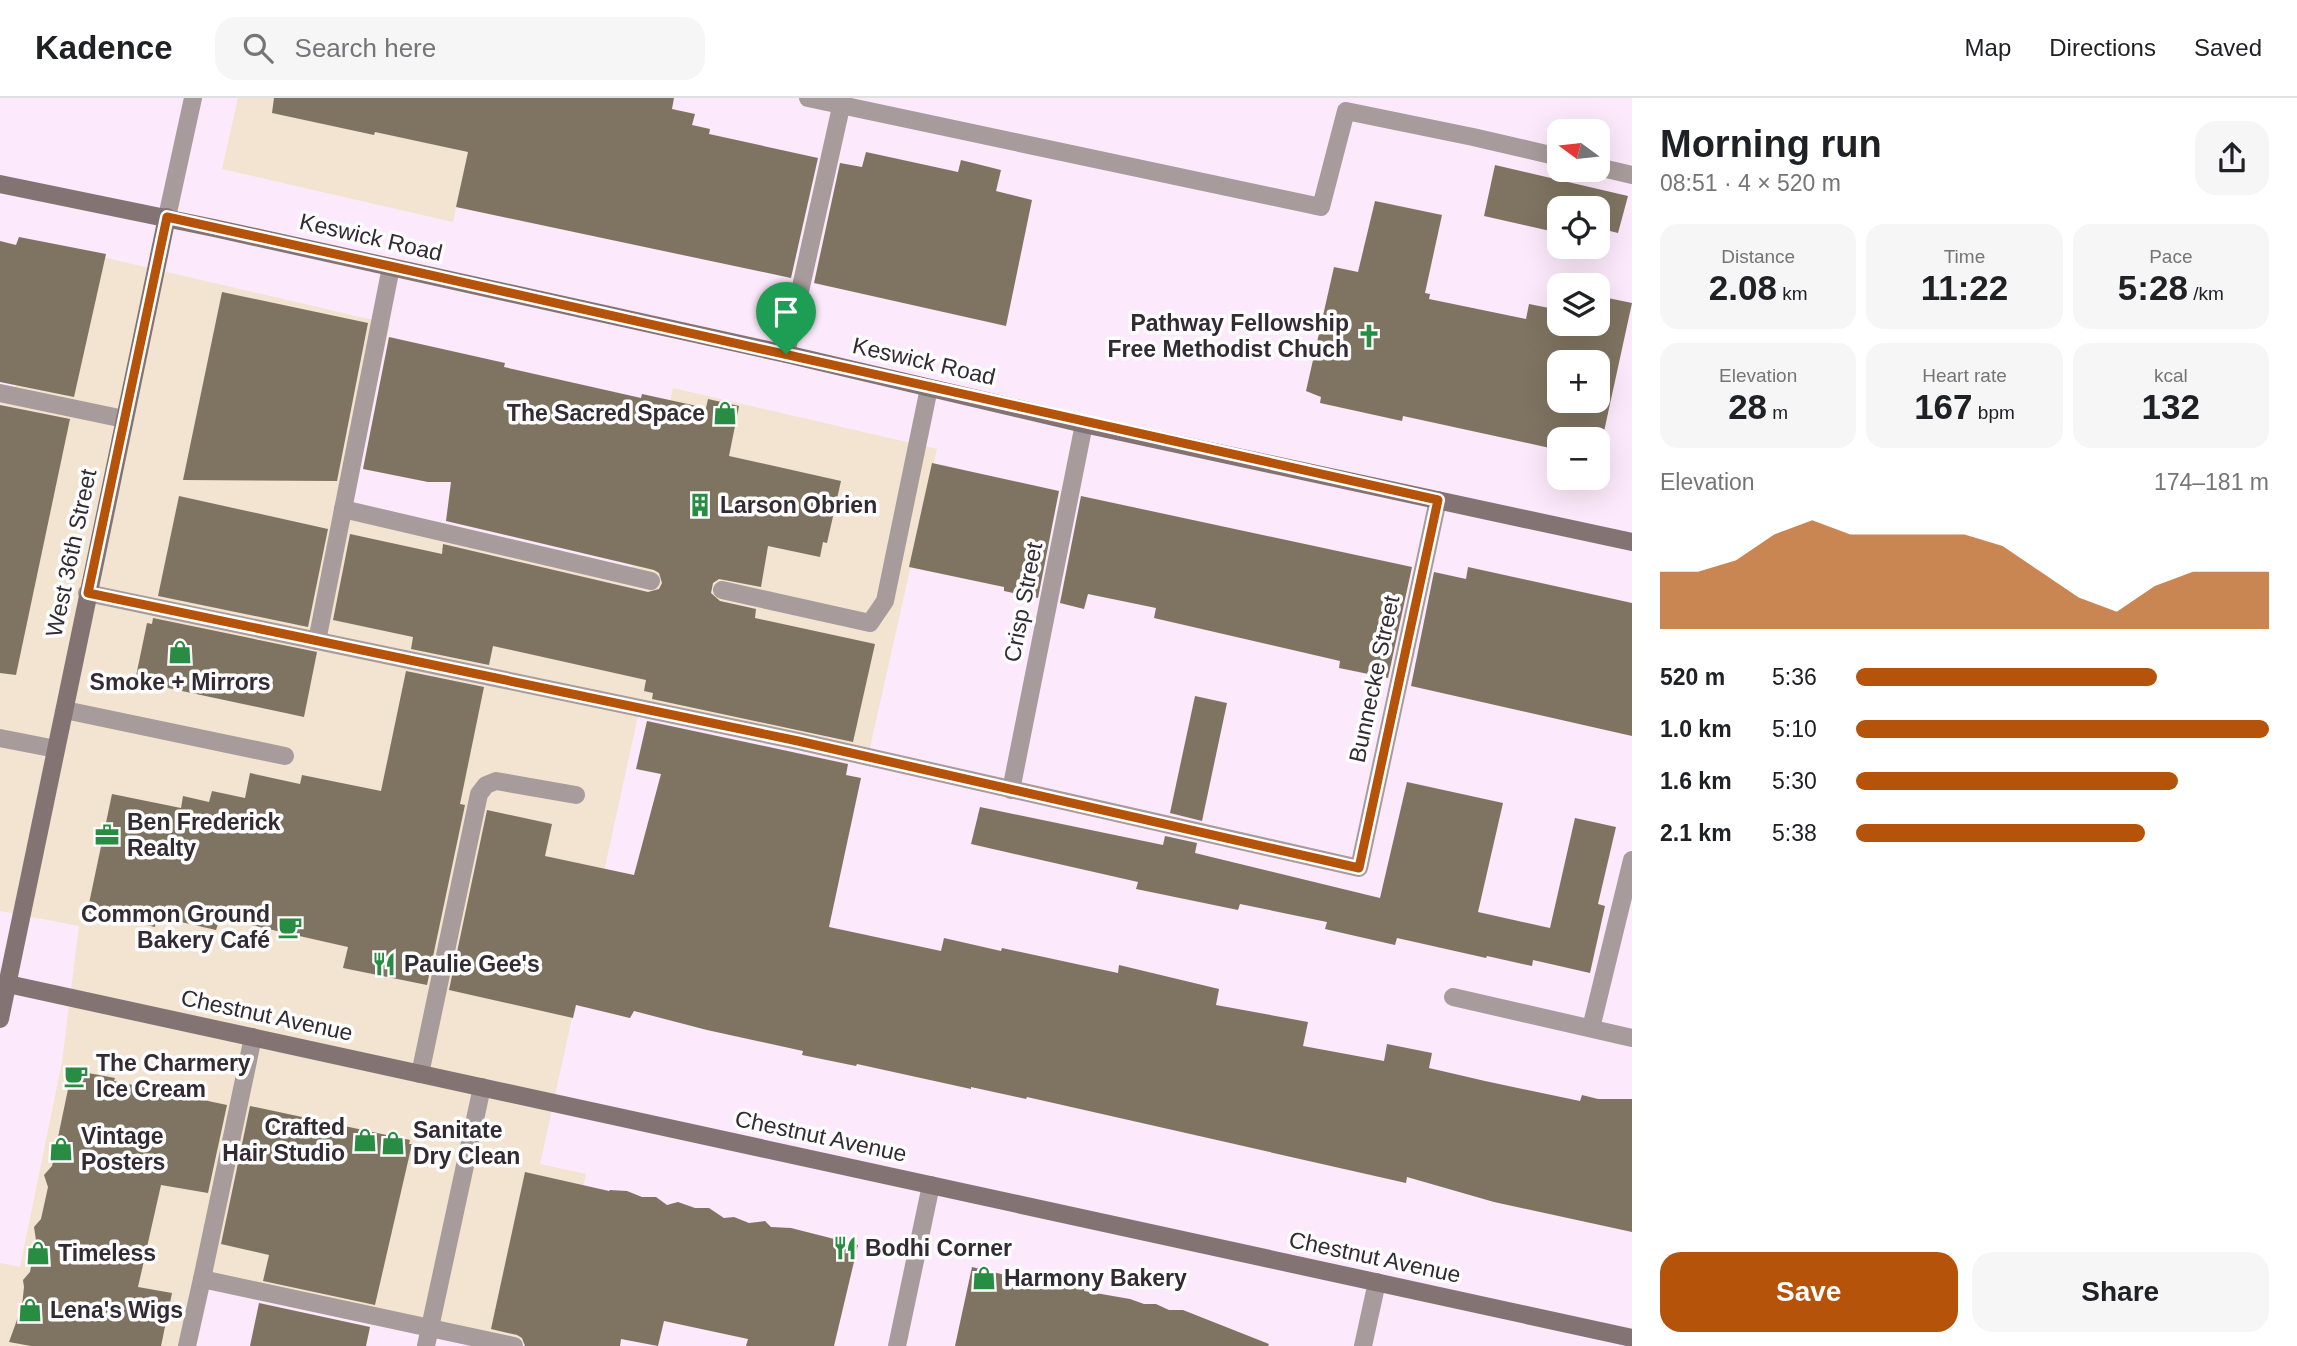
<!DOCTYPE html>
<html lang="en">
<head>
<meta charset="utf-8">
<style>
	body { margin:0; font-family:Arial,sans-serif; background:#f6f6f6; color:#202124; height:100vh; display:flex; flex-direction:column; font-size:26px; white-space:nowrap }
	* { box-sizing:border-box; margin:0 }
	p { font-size:23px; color:#757577 }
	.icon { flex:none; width:38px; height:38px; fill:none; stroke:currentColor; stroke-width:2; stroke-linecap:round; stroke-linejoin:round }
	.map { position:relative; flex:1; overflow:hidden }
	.sheet { display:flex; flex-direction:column; background:#fff; width:665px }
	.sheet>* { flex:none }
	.needle { width:46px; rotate:285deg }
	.controls { position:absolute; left:1547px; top:21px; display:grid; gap:14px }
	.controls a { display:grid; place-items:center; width:63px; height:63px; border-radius:14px; background:#fff; box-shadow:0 7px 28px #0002; font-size:35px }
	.pin { position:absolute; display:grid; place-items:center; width:60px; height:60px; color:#fff; margin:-72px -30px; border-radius:50% 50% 50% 0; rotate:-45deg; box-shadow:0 0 7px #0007 }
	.pin .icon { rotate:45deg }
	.round { display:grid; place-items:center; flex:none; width:74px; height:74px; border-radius:21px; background:#f6f6f6 }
	.overview { display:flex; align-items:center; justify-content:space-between; height:119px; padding:0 28px }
	h1 { font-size:38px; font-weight:700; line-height:52px }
	.stats { display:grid; grid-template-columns:repeat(3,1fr); gap:10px; height:119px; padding:7px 28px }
	.stats div { display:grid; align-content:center; border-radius:18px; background:#f6f6f6; text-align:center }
	.stats b { font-size:35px; font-weight:700 }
	.stats small { font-size:19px; font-weight:400 }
	.stats p { font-size:19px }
	.chart { height:196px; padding:14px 28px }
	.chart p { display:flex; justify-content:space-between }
	.chart svg { width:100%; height:126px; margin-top:7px; fill:#b45309; opacity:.7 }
	.button { display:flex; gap:14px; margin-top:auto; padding:14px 28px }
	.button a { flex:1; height:80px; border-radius:21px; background:#b45309; color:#fff; font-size:28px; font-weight:700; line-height:80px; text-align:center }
	.button a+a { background:#f6f6f6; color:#202124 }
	ul { padding:0 28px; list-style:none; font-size:23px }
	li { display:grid; grid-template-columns:112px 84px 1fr; align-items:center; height:52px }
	li i { height:18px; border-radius:9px; background:#b45309 }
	header { display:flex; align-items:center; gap:42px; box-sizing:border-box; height:98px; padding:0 35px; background:#fff; border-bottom:2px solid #e0e0e0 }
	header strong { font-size:33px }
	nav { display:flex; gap:38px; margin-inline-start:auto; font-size:24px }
	.search { width:490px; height:63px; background:#f6f6f6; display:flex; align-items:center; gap:18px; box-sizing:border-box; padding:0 24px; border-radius:21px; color:#757577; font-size:26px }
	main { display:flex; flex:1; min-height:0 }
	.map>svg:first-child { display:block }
	.commercial { fill:#f3e3d1 }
	.building { fill:#7f7461; fill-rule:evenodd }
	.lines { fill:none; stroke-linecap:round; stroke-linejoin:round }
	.lane { stroke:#a79b9b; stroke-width:18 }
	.street { stroke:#a79b9b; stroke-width:18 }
	.secondary { stroke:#837373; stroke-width:18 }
	.route-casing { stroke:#fff; stroke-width:14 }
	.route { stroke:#b45309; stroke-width:9 }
	.labels { text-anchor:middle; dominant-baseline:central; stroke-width:7; stroke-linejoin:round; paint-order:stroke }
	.street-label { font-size:23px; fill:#322b32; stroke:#fdfdfd }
	.poi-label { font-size:23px; font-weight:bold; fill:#322b32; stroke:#fdfdfd; text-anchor:start }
</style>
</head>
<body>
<header>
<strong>Kadence</strong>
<div class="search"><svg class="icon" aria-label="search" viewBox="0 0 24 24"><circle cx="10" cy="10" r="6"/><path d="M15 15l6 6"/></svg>Search here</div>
<nav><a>Map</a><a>Directions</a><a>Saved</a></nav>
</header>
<main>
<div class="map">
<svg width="1632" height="1248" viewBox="0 0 1632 1248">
	<rect width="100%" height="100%" fill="#fce9fb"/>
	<g class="commercial">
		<polygon points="238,0 480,0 453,124 222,71"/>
		<polygon points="46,146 390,226 348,414 630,478 673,290 937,351 867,663 638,618 540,1066 586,1076 547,1248 536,1248 203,1177 187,1248 0,1248 0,1165 20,1169 62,964 79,828 0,813 0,298 13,300"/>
	</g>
	<g class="building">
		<polygon points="274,0 674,0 672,11 695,16 692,27 710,31 709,36 818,60 791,180 456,109 468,54 375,34 374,37 272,15"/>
		<polygon points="866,54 958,74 961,62 1001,72 996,93 1032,102 1006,228 814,185 840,65 862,69"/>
		<polygon points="1495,67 1628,98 1618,135 1598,130 1598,110 1559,110 1559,135 1484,118"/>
		<path d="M1375,103l67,14 -17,78 5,1 -1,5 97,20 3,-15 30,6v14h39v-28l34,7 -34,156v-20h-39v11l-156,-34 -1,5 -82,-18 1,-6 -15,-6 28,-124 24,5zM1559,264h39v39h-39z"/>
		<polygon points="19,139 106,156 74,299 0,284 0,143 16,147"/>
		<polygon points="222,194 368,225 337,383 183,382"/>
		<polygon points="389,239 505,265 504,269 641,300 642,296 706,310 708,301 739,308 729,358 841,383 827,445 823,444 820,459 768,448 761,489 719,481 713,485 711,495 720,503 756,511 755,520 875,546 853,644 652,601 653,595 644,593 646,582 493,548 489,567 411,551 413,539 333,522 350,436 442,456 443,446 648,494 659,491 662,485 659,475 654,472 446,423 451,384 428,384 363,371"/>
		<polygon points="0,307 70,321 16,577 0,575"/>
		<polygon points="932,365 1059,393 1038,500 1004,493 1004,489 909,469"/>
		<polygon points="179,398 328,431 308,529 158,498"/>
		<polygon points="1081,398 1412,469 1388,580 1339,570 1340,563 1154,520 1156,510 1088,496 1084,511 1060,505"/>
		<polygon points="1468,469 1632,505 1632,638 1411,588 1434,474 1466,481"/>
		<polygon points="153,520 317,554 304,619 135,583 147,525 152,526"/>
		<polygon points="406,573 484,589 460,706 465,707 427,887 343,870 348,849 220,820 216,832 181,824 180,827 156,822 155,829 87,815 112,696 181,710 183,698 209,704 212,693 245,700 250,675 300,686 302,677 381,693"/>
		<polygon points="1195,598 1227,605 1202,723 1170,715"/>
		<polygon points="647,623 848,666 846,677 861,680 829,829 941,853 944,840 1001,853 1002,850 1118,875 1119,867 1219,891 1216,907 1308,924 1303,948 1384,963 1387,946 1432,955 1429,970 1485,983 1580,1003 1582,997 1598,1001 1632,1001 1632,1134 1494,1104 1407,1079 1406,1085 1027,999 1026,1001 971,989 971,991 857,966 856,968 802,957 803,953 707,932 634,913 630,920 576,907 573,920 449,892 487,712 552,726 545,758 634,777 661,676 636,671"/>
		<polygon points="1407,684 1503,705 1478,814 1550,830 1575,720 1616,729 1598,806 1605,808 1590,875 1533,862 1532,868 1487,858 1486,860 1397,840 1395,847 1325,831 1327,824 1240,806 1238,812 1136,791 1138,784 971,746 980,709 1163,747 1165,738 1197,745 1195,755 1380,800"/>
		<polygon points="72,972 115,980 114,983 227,1007 208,1095 161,1087 138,1189 172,1195 161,1248 31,1248 9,1244 22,1208 24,1189 23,1182 30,1174 36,1142 34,1129 41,1121 48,1089 44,1077 52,1068"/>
		<polygon points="250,1008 410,1042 409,1046 412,1046 375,1207 263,1183 269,1157 221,1146"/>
		<polygon points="525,1074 609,1093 610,1092 627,1093 642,1099 656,1099 667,1107 678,1104 695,1110 709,1110 724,1120 734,1119 749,1125 765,1123 771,1129 791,1130 858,1147 834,1248 746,1248 748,1241 664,1223 658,1248 621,1241 620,1248 525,1248 522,1240 517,1237 491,1231"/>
		<polygon points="972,1169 1030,1183 1029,1186 1085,1188 1084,1193 1130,1201 1144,1206 1156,1206 1169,1212 1183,1212 1269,1246 1268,1248 955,1248"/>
		<polygon points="259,1205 370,1229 366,1248 250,1248"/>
	</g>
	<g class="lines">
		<g class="lane">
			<polyline points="808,0 1321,109 1346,13 1473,39 1559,59"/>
			<polyline points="1598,69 1632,77"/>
			<polyline points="0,295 124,321"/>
			<polyline points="343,411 651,483"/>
			<polyline points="722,492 870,525 885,503 929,290"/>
			<polyline points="87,495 798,643 1359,770 1438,402"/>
			<polyline points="317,543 391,169"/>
			<polyline points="65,612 285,658"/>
			<polyline points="0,640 56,651"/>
			<polyline points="1011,692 1084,326"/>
			<polyline points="1453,899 1632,940"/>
			<polyline points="1591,930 1632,762"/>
			<polyline points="420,976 479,696 486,687 496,683 576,697"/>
			<polyline points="202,1181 253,939"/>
			<polyline points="187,1248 202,1181 514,1248"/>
		</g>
		<g class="street">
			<polyline points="167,119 193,0"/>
			<polyline points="786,256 843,0"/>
			<polyline points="426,1248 482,989"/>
			<polyline points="897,1248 931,1087"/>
			<polyline points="1363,1248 1377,1184"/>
		</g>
		<g class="secondary">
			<polyline points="0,86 214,130 786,256 1084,326 1632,444"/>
			<polyline points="8,886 1632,1240"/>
			<polyline points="0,921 167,119"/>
		</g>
	</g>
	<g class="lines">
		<g class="route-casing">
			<path id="route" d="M167,119c424,92 846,192 1271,283l-79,368 -561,-127 -710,-148z"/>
		</g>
		<use href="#route" class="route"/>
	</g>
	<defs>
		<g id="church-bare" transform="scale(1.89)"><path d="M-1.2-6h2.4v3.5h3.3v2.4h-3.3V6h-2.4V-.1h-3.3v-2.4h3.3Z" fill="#288d42" stroke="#fdfdfd" stroke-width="2.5" paint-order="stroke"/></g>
		<g id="shop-bare" transform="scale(1.89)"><path d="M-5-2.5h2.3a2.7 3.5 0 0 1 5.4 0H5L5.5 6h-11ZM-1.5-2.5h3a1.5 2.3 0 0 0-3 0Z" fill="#288d42" stroke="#fdfdfd" stroke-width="2.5" paint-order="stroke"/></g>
		<g id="building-bare" transform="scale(1.89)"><path d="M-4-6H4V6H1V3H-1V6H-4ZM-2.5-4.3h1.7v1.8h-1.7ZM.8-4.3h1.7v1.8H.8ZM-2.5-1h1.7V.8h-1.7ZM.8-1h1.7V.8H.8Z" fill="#288d42" stroke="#fdfdfd" stroke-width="2.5" paint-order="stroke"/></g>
		<g id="office-bare" transform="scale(1.89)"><path d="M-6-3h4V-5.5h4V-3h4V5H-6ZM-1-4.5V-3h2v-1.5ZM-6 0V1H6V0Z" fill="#288d42" stroke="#fdfdfd" stroke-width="2.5" paint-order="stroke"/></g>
		<g id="cafe-bare" transform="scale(1.89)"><path d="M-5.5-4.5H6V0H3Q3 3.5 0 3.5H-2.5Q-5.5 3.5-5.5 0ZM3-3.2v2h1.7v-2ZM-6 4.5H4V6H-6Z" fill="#288d42" stroke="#fdfdfd" stroke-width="2.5" paint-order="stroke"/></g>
		<g id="restaurant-bare" transform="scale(1.89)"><path d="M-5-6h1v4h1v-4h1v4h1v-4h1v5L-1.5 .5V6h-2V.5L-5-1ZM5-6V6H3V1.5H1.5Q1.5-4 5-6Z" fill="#288d42" stroke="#fdfdfd" stroke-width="2.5" paint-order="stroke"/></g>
	</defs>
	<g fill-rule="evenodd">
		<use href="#church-bare" x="1369" y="238"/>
		<use href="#shop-bare" x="725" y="315"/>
		<use href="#building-bare" x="700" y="407"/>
		<use href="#shop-bare" x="180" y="554"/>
		<use href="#office-bare" x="107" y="737"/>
		<use href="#cafe-bare" x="290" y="829"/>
		<use href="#restaurant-bare" x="384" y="866"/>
		<use href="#cafe-bare" x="76" y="978"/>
		<use href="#shop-bare" x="365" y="1042"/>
		<use href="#shop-bare" x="393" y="1045"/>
		<use href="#shop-bare" x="61" y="1051"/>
		<use href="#restaurant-bare" x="845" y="1150"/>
		<use href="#shop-bare" x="38" y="1155"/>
		<use href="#shop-bare" x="984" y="1180"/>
		<use href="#shop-bare" x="30" y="1212"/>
	</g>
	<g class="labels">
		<g class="street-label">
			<text transform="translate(371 139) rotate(13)">Keswick Road</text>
			<text transform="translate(924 263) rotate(13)">Keswick Road</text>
			<text transform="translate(71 455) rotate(-78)">West 36th Street</text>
			<text transform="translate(1023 504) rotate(-79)">Crisp Street</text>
			<text transform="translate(1374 581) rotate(-78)">Bunnecke Street</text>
			<text transform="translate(267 917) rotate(12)">Chestnut Avenue</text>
			<text transform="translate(821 1038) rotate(12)">Chestnut Avenue</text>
			<text transform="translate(1375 1159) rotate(12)">Chestnut Avenue</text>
		</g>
		<g class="poi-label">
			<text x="1349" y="225" text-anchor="end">Pathway Fellowship<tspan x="1349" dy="26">Free Methodist Chuch</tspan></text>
			<text x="705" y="315" text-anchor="end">The Sacred Space</text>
			<text x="720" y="407">Larson Obrien</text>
			<text x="180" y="584" text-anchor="middle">Smoke + Mirrors</text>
			<text x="127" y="724">Ben Frederick<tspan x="127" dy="26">Realty</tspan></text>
			<text x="270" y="816" text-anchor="end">Common Ground<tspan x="270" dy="26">Bakery Café</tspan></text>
			<text x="404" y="866">Paulie Gee's</text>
			<text x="96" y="965">The Charmery<tspan x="96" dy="26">Ice Cream</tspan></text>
			<text x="345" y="1029" text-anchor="end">Crafted<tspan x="345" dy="26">Hair Studio</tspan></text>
			<text x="413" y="1032">Sanitate<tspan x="413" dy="26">Dry Clean</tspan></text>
			<text x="81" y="1038">Vintage<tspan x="81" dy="26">Posters</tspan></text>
			<text x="865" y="1150">Bodhi Corner</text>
			<text x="58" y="1155">Timeless</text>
			<text x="1004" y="1180">Harmony Bakery</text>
			<text x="50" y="1212">Lena's Wigs</text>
		</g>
	</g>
</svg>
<div class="controls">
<a><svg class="needle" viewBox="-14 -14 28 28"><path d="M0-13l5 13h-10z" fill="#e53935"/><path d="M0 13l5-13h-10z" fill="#757577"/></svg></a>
<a><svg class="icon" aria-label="locate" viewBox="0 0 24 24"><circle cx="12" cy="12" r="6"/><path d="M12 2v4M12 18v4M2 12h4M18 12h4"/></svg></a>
<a><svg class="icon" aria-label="layers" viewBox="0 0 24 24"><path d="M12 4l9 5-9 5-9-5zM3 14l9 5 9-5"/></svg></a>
<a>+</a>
<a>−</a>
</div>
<div class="pin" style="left:786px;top:256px;background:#1e9e55"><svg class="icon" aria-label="arrive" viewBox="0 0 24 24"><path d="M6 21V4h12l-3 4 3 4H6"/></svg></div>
</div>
<section class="sheet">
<div class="overview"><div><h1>Morning run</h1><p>08:51 · 4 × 520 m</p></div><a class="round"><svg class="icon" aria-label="share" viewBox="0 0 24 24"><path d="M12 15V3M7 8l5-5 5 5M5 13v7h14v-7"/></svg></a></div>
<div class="stats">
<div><p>Distance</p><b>2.08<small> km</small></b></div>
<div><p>Time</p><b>11:22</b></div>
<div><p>Pace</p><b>5:28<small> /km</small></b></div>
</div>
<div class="stats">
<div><p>Elevation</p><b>28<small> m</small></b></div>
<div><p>Heart rate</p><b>167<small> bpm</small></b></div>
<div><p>kcal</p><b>132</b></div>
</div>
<div class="chart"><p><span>Elevation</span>174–181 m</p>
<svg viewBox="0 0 160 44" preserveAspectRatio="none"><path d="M0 44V24L10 24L20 20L30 11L40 6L50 11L60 11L70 11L80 11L90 15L100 24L110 33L120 38L130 29L140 24L150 24L160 24V44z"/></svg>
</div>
<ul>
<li><b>520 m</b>5:36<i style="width:73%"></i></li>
<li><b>1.0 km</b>5:10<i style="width:100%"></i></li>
<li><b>1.6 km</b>5:30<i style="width:78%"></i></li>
<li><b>2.1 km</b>5:38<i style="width:70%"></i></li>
</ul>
<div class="button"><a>Save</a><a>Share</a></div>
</section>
</main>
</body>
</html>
